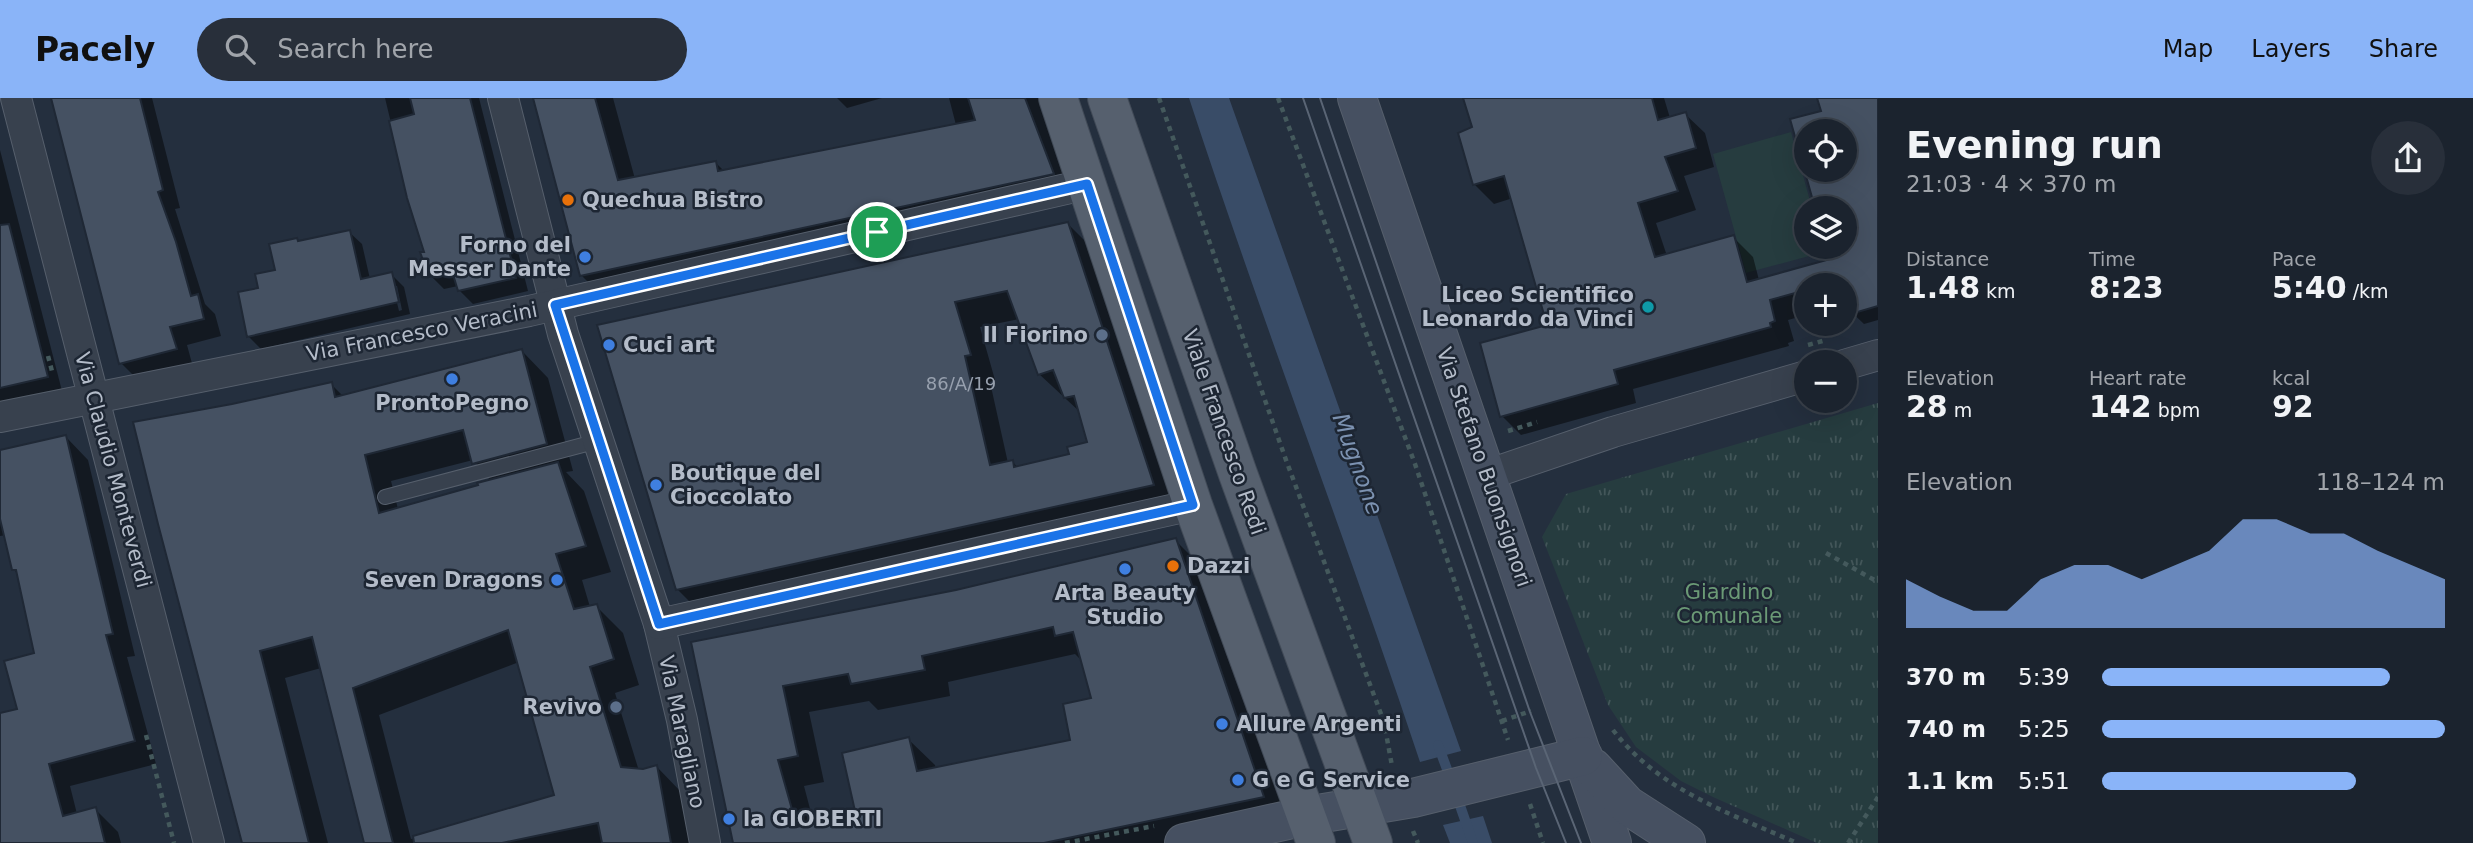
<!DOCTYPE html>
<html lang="en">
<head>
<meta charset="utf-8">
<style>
	body { margin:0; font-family:"DejaVu Sans",sans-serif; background:#282f3a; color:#f1f3f6; height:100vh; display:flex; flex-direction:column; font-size:26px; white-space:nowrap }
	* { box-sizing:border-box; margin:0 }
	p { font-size:23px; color:#a0a4aa }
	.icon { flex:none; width:38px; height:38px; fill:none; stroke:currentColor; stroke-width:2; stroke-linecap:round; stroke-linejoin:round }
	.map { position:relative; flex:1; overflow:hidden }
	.drawer { display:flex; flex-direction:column; background:#1b232e; width:595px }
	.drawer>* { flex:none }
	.controls { position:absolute; left:1794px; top:21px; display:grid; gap:14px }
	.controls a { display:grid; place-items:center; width:63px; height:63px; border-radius:50%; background:#1b232e; box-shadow:0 7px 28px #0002,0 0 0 2px #39404a; font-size:35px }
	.pin { position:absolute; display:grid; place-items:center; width:60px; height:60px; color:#fff; margin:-30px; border:4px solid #fff; border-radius:50%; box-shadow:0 2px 7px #0007 }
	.round { display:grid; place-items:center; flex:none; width:74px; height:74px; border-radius:37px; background:#282f3a }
	.head { display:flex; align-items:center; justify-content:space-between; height:119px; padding:0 28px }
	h1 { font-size:38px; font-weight:700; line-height:52px }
	.figures { display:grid; grid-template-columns:repeat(3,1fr); gap:10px; height:119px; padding:7px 28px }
	.figures div { display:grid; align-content:center }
	.figures b { font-size:30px; font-weight:700 }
	.figures small { font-size:19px; font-weight:400 }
	.figures p { font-size:19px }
	.chart { height:196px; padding:14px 28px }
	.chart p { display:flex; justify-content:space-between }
	.chart svg { width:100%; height:126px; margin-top:7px; fill:#8ab4f8; opacity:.7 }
	ul { padding:0 28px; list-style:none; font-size:23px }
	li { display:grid; grid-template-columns:112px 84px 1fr; align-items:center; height:52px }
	li i { height:18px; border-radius:9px; background:#8ab4f8 }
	header { display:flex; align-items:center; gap:42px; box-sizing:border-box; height:98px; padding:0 35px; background:#8ab4f8; color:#111 }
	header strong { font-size:33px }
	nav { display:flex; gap:38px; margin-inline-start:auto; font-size:24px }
	.search { width:490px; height:63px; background:#282f3a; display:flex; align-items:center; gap:18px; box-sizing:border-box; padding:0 24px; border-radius:38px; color:#a0a4aa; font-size:26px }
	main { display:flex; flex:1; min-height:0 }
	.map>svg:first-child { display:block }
	.grass { fill:url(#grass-tufts) }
	.pitch { fill:#263c3f }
	.water { fill:#394c67 }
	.shadow { fill:#0007; fill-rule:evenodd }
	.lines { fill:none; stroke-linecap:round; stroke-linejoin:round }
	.stream { stroke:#394c67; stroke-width:10 }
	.building { fill:#455162; stroke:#1f2835; stroke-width:2; fill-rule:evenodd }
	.lane-casing { stroke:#565f6c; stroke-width:16 }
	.street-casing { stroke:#565f6c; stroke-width:32 }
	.secondary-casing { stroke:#565f6c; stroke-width:40 }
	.primary-casing { stroke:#414a57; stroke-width:40 }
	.path { stroke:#44595c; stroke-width:4.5; stroke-dasharray:5 5; stroke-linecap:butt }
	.lane { stroke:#38414e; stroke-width:14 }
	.street { stroke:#38414e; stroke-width:30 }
	.secondary { stroke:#465061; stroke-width:38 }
	.primary { stroke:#56606e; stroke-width:38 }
	.tram { stroke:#5a6575; stroke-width:2 }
	.route-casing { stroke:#fff; stroke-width:14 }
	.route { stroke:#1a73e8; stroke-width:9 }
	.food-dot { fill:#e8710a; stroke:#1d2633; stroke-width:2.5 }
	.shop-dot { fill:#3f7fe0; stroke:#1d2633; stroke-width:2.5 }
	.culture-dot { fill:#0f9aa8; stroke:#1d2633; stroke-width:2.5 }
	.service-dot { fill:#5c6f8a; stroke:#1d2633; stroke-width:2.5 }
	.labels { text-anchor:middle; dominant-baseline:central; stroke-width:5; stroke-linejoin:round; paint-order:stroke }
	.number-label { font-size:18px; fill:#98a1af }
	.poi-label { font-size:21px; font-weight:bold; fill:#b4bcc9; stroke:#1d2633; text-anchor:start }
	.street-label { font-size:21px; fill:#b4bcc9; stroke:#1d2633 }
	.park-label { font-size:21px; fill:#6b9a76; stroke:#1d2633 }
	.water-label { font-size:23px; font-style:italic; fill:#7c92b1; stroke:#1d2633 }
</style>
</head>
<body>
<header>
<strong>Pacely</strong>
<div class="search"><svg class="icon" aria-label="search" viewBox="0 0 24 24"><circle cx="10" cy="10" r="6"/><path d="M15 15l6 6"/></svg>Search here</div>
<nav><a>Map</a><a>Layers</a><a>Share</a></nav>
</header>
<main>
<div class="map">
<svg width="1878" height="745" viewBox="0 0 1878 745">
	<defs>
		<pattern id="grass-tufts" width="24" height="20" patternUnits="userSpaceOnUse" patternTransform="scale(1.75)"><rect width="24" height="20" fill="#263c3f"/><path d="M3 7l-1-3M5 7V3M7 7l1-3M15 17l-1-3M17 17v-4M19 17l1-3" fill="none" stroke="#435659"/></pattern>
	</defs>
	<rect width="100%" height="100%" fill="#242f3e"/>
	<polygon class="grass" points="1878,305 1878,745 1817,745 1713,699 1681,683 1636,649 1608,607 1542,439 1566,396"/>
	<polygon class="pitch" points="1791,34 1812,110 1806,110 1806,149 1823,149 1824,154 1746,175 1713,56"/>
	<g class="water">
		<path d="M1189,0h40l232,653 -41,11c-74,-223 -158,-441 -231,-664z"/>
		<polygon points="1483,718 1492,745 1450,745 1443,727"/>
	</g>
	<g class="shadow">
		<polygon points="51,0 152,0 180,110 175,111 205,206 215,216 221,238 187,247 193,269 139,283 121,265"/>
		<polygon points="385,0 479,0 528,193 473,206 459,192 458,188 444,191 431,178 409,100"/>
		<polygon points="534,0 613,0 635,81 716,65 724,73 956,27 949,0 1039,0 1079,101 607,203 581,177"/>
		<polygon points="837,0 882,0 847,10"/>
		<polygon points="1465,0 1664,0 1670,20 1685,16 1705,35 1714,69 1684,78 1696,112 1656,125 1667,158 1733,139 1753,159 1759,182 1832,162 1828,149 1844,149 1844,110 1817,110 1806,72 1844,72 1844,33 1806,33 1806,71 1792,23 1823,14 1819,0 1878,0 1878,222 1864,226 1844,207 1844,187 1806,187 1806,217 1788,222 1794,243 1788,245 1789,248 1633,291 1636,305 1521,337 1502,318 1549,228 1513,100 1494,106 1474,86 1474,30"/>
		<polygon points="0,52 62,293 0,304"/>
		<path d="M1067,125l26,26 85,262 -475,104 -26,-26 -78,-263zM1019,221l20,55 41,38 9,32 -18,11 -53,13 -5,-6 -5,1 -18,-81 5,-2 -15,-53z"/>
		<path d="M349,134l13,12 8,35 21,-5 13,13 6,27 -149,35 -13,-13 12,-47 39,-47zM393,188h4l5,24 -3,1z"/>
		<path d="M522,253l26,27 25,93 -7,1 18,19 27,81 -29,8 8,27 6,-1 27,27 16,52 -24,8 24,78 18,-4 26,27 9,49h-326l-45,-175 -36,10 43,165h-84l-12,-437 99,-22 13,13zM473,362l18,21 -93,28 -7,-28zM519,564l37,134 -145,43 -32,-124z"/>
		<polygon points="66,339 88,362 135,558 127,559 156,666 70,688 77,716 95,711 118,734 121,745 0,745 0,617 19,612 36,556 19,477 14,472 6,437 0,438 0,354"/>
		<path d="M1175,442l27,27 87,257 -93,19h-461l-42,-199 263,-53zM1075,556l8,8 10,37 -21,42 -136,28 -1,-4 -27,-26 -51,73 -43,12 -10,-38 20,-4 -15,-70 60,-11 9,9 72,-14 -2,-14z"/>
	</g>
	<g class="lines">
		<g class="stream">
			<polyline points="1438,647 1451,682"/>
			<polyline points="1456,696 1473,745"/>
		</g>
	</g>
	<g class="building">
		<polygon points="51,0 140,0 163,92 158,94 176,144 191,198 198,196 204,221 170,229 177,251 119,266"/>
		<polygon points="410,0 470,0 516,180 458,193 452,173 429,179 420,154 424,154 407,100 389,23 414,16"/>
		<polygon points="533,0 595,0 618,82 716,63 718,73 975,22 968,0 1025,0 1054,76 580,178"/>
		<path d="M1463,0h189l6,22 28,-8 10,36 -31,9 13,34 -40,12 17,54 79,-22 13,47 83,-23 -4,-12h18v-39h-29l-25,-89 31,-8 -4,-13h61v208l-34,10v-36l-20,5h-18v5l-36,10 5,21 -5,2 1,4 -157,43 4,14 -118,33 -20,-74 67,-18 -43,-149 -31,9 -15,-52 14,-6zM1806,33h38v39h-38z"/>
		<path d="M1068,124l86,263 -478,105 -79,-265zM1007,193l31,84 15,-5 11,28 10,-2 13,46 -20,5 2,7 -55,13 -1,-7 -23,5 -25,-109 6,-1 -16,-53z"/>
		<polygon points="9,126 48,279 0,290 0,127"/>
		<polygon points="350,132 361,181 392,174 399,204 247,239 238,194 258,190 255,176 275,172 269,146 297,140 298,143"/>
		<polygon points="522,251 547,346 472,366 463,332 365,357 379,415 478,387 477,385 558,364 586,448 556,456 574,511 597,506 614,561 590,569 621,669 643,671 657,667 671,745 602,745 598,725 502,745 414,745 413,738 554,697 508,532 353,590 393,745 364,745 312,539 260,553 309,745 242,745 158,426 133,324 232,306 332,284 335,299"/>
		<polygon points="66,337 113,536 106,537 135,643 49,666 63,718 96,709 105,745 0,745 0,615 17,611 4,563 34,555 16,472 12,472 0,421 0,352"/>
		<path d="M1176,440l88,259 -220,46h-311l-42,-201 265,-52zM1053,529l2,9 18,-4 18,66 -28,6 7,36 -153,31 -8,-34 -67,16 13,58 -58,16 -19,-67 20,-4 -15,-70 65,-12 3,10 74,-14 -3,-14z"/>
	</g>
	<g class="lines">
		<g class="lane-casing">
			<polyline id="lane" points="385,399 598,343"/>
		</g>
		<g class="street-casing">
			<g id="street">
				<polyline points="16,0 209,745"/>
				<polyline points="503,0 563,236 659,526 682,622 705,745"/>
				<polyline points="1844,267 1878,257"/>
				<polyline points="0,319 529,213 1088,86"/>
				<polyline points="1487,377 1613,334 1806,278"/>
				<polyline points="659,526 1193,407"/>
			</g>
		</g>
		<g class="secondary-casing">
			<g id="secondary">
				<polyline points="1357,0 1612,745"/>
				<polyline points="1593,670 1627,707 1686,745"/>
				<polyline points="1184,745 1306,718 1413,700 1583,658"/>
			</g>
		</g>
		<g class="primary-casing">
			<g id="primary">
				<polyline points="1058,0 1193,407 1316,745"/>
				<polyline points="1107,0 1238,376 1373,745"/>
			</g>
		</g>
		<g class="path">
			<polyline points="1159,0 1286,362 1384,624 1392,668"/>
			<polyline points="1278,0 1415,366 1508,642"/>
			<polyline points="1808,247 1826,242"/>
			<polyline points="48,258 53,277"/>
			<polyline points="1508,333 1537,324"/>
			<polyline points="1826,455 1878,484"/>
			<polyline points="1502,623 1531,613"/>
			<path d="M1613,632c46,60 116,83 184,113"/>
			<polyline points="146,637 174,745"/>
			<polyline points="1530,706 1543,745"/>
			<polyline points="1413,733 1418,745"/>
			<polyline points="1065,745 1154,728"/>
			<polyline points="1848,745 1878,699"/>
		</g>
		<use href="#lane" class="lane"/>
		<use href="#street" class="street"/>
		<use href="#secondary" class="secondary"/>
		<use href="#primary" class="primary"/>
		<g class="tram">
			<polyline points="1303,0 1536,670 1566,745"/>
			<polyline points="1320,0 1530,614 1581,745"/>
		</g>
	</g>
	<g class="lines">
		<g class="route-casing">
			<polygon id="route" points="1087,86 1193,407 659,526 555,207"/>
		</g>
		<use href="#route" class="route"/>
	</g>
	<g class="food-dot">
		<circle cx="568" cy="102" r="7"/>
		<circle cx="1173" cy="468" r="7"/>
	</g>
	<g class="shop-dot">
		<circle cx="585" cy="159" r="7"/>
		<circle cx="609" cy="247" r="7"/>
		<circle cx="452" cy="281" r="7"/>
		<circle cx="656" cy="387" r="7"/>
		<circle cx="1125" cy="471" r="7"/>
		<circle cx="557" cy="482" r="7"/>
		<circle cx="1222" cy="626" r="7"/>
		<circle cx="1238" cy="682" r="7"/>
		<circle cx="729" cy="721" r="7"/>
	</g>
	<circle class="culture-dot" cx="1648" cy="209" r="7"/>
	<g class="service-dot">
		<circle cx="1102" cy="237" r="7"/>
		<circle cx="616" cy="609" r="7"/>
	</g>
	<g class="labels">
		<g class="number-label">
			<text x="961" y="285">86/A/19</text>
		</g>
		<g class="poi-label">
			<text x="582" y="102">Quechua Bistro</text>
			<text x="571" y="147" text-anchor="end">Forno del<tspan x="571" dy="24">Messer Dante</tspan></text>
			<text x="1634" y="197" text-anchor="end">Liceo Scientifico<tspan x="1634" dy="24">Leonardo da Vinci</tspan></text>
			<text x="1088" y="237" text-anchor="end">Il Fiorino</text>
			<text x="623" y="247">Cuci art</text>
			<text x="452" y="305" text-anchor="middle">ProntoPegno</text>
			<text x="670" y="375">Boutique del<tspan x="670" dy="24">Cioccolato</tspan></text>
			<text x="1187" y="468">Dazzi</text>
			<text x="543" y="482" text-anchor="end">Seven Dragons</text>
			<text x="1125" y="495" text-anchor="middle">Arta Beauty<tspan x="1125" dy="24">Studio</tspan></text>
			<text x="602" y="609" text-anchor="end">Revivo</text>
			<text x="1236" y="626">Allure Argenti</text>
			<text x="1252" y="682">G e G Service</text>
			<text x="743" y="721">la GIOBERTI</text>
		</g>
		<g class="street-label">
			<text transform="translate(422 234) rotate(-11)">Via Francesco Veracini</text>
			<text transform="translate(1224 334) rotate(71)">Viale Francesco Redi</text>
			<text transform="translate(1484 369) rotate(71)">Via Stefano Buonsignori</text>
			<text transform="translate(113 372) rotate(75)">Via Claudio Monteverdi</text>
			<text transform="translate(682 634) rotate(78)">Via Maragliano</text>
		</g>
		<g class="park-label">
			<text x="1729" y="494">Giardino<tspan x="1729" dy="24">Comunale</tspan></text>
		</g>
		<g class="water-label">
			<text transform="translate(1358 366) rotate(70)">Mugnone</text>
		</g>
	</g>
</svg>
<div class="controls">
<a><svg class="icon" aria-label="locate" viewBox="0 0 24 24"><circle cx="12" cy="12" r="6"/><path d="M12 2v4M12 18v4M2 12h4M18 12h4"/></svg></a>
<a><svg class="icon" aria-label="layers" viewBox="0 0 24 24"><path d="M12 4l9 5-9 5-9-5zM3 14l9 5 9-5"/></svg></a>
<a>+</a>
<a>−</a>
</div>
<div class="pin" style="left:877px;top:134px;background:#1e9e55"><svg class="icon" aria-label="arrive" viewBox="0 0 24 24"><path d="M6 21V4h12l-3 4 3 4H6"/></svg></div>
</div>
<section class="drawer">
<div class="head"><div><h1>Evening run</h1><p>21:03 · 4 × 370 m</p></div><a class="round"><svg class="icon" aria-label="share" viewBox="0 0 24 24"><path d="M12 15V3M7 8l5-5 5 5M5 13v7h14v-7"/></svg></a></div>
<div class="figures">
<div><p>Distance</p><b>1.48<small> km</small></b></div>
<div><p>Time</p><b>8:23</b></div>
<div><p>Pace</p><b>5:40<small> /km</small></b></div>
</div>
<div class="figures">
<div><p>Elevation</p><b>28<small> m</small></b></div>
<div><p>Heart rate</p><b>142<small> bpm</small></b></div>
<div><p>kcal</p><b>92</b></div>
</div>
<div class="chart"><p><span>Elevation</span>118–124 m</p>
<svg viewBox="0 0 160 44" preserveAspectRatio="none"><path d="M0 44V27L10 33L20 38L30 38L40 27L50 22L60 22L70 27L80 22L90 17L100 6L110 6L120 11L130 11L140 17L150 22L160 27V44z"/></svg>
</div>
<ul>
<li><b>370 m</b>5:39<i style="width:84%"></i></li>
<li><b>740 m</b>5:25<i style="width:100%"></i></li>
<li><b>1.1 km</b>5:51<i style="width:74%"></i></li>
</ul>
</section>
</main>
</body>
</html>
